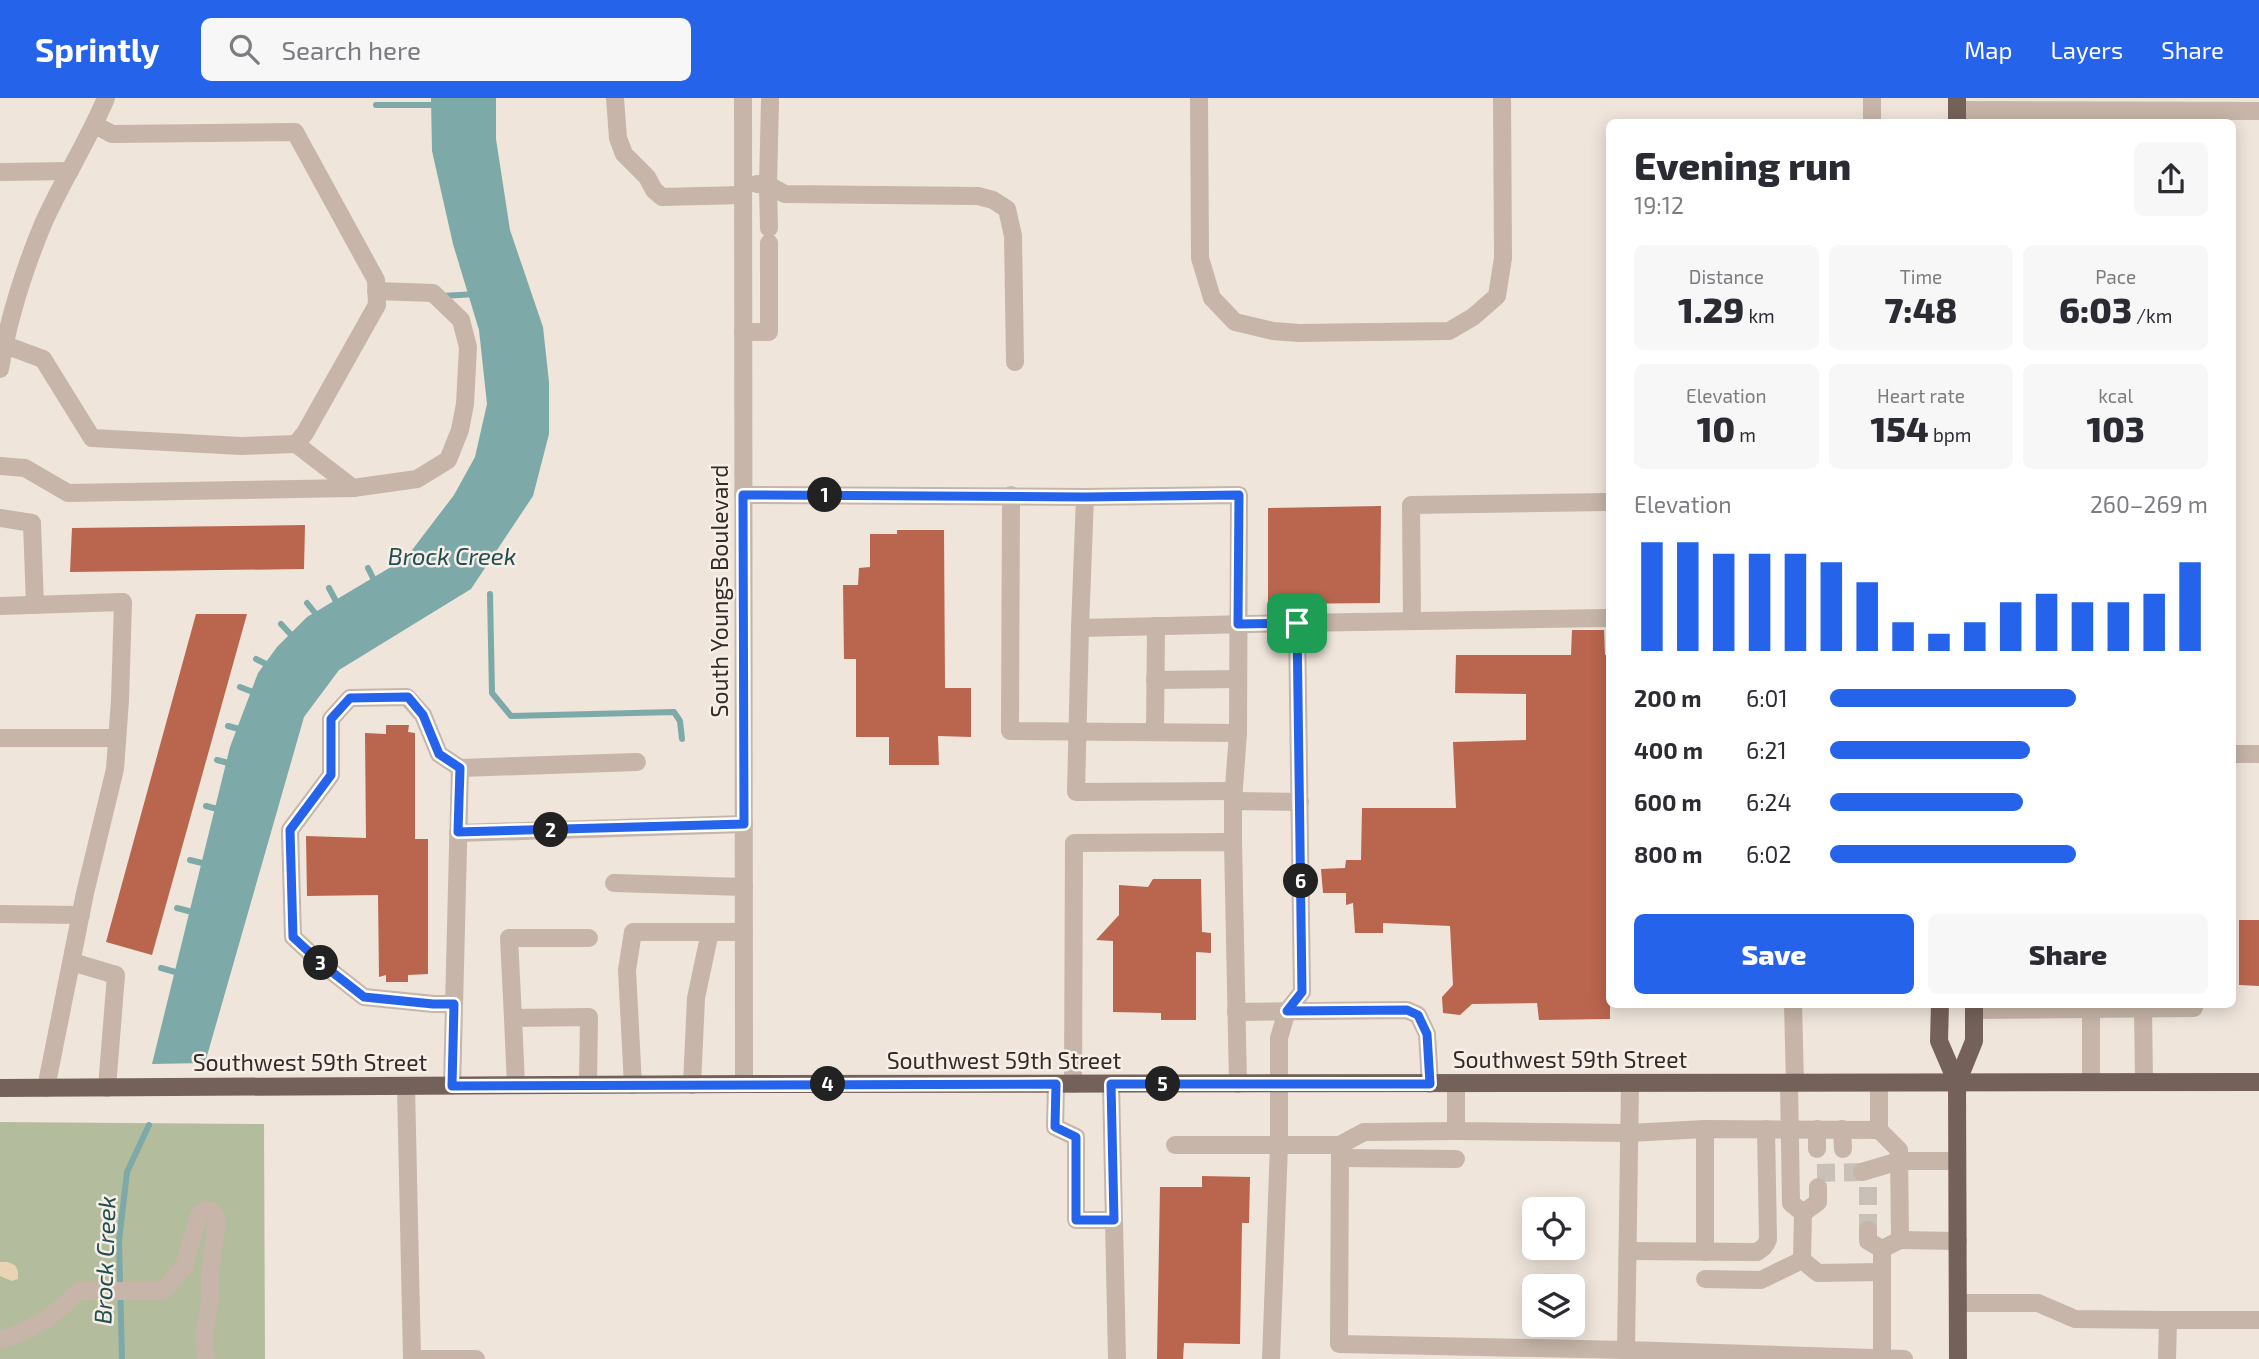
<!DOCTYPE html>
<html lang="en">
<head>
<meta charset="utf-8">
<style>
	body { margin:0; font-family:"Exo 2",sans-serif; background:#f7f7f7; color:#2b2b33; height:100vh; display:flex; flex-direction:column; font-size:26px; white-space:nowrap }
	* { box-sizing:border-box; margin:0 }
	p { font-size:23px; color:#7c7c81 }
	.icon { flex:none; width:38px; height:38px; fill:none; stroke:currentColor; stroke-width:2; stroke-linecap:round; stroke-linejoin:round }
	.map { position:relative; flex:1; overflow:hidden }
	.panel { position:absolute; left:1606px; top:21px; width:630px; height:889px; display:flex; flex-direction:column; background:#fff; border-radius:10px; box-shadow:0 4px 18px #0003 }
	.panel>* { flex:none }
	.controls { position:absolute; left:1522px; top:1099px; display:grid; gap:14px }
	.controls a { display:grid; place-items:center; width:63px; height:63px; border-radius:10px; background:#fff; box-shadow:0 4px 18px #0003; font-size:35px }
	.pin { position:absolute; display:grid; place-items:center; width:60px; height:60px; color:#fff; margin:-30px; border-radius:14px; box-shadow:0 4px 10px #0006 }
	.km { position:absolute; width:35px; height:35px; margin:-18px; border-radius:50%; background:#222; color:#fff; font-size:19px; line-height:35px; text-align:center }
	.round { display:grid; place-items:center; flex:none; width:74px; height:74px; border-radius:10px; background:#f7f7f7 }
	.headline { display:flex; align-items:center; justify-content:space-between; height:119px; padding:0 28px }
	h1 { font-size:38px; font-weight:800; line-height:52px }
	.figures { display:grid; grid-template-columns:repeat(3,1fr); gap:10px; height:119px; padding:7px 28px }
	.figures div { display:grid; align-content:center; border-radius:10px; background:#f7f7f7; text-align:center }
	.figures b { font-size:35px; font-weight:800 }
	.figures small { font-size:19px; font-weight:400 }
	.figures p { font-size:19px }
	.chart { height:196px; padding:14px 28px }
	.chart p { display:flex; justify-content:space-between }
	.chart svg { width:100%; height:126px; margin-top:7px; stroke:#2563eb; stroke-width:6 }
	.primary-button { display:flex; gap:14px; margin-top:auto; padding:14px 28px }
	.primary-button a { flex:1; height:80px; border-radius:10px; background:#2563eb; color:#fff; font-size:28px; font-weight:800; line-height:80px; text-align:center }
	.primary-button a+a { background:#f7f7f7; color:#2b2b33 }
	ul { padding:0 28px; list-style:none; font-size:23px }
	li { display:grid; grid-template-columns:112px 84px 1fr; align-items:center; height:52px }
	li i { height:18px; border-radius:9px; background:#2563eb }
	header { display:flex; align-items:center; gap:42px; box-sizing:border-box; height:98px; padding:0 35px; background:#2563eb; color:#fff }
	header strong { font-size:33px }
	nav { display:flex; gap:38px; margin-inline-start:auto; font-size:24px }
	.search { width:490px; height:63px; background:#f7f7f7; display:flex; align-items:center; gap:18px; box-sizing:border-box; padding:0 24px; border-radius:10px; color:#7c7c81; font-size:26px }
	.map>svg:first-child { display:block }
	.green { fill:#b3bd9d }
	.sand { fill:#e8d4b4 }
	.water { fill:#7da9a9 }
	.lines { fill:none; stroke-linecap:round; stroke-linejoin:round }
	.stream { stroke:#7da9a9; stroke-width:6 }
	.building { fill:#ba654e }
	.minor-tunnel { stroke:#c9c0b7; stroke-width:18; stroke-dasharray:18 9; stroke-linecap:butt }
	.minor { stroke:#c6b5a8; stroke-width:18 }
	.major { stroke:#74625a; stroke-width:18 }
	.route-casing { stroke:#fff; stroke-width:14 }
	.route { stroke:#2563eb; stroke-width:9 }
	.labels { text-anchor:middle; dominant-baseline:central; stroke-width:5; stroke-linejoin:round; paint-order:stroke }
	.street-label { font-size:23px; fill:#332b28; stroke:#f7efe7 }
	.water-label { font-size:24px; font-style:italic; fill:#214f51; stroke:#f7efe7 }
</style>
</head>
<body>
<header>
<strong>Sprintly</strong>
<div class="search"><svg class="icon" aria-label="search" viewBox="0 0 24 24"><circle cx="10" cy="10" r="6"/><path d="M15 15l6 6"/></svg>Search here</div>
<nav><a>Map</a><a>Layers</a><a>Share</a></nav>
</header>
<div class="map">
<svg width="2259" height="1261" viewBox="0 0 2259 1261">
	<rect width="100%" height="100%" fill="#efe5db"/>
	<polygon class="green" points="0,1024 264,1026 265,1261 0,1261"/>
	<polygon class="sand" points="0,1164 7,1164 15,1167 18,1173 18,1181 12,1183 0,1178"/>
	<polygon class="water" points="431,0 496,0 496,41 510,132 543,229 549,284 549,336 533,398 471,491 339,572 304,619 205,965 152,966 230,649 258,575 277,549 307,519 406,460 454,397 475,359 487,306 479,232 453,146 432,53"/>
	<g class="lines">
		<g class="stream">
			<polyline points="376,7 437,7"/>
			<polyline points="442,198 476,196"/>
			<polyline points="368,470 375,484"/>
			<polyline points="329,490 338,507"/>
			<polyline points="490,496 492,595 511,618 674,614 680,623 682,641"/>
			<polyline points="307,505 319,520"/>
			<polyline points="281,526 294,540"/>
			<polyline points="256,561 270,568"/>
			<polyline points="240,589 258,596"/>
			<polyline points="228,628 243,632"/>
			<polyline points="217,662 232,666"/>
			<polyline points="206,708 221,712"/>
			<polyline points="190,762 206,766"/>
			<polyline points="177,810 196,815"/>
			<polyline points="161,870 179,875"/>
			<polyline points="122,1261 119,1143 127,1074 149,1027"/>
		</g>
	</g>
	<g class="building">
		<polygon points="1381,408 1380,505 1268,506 1268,410"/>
		<polygon points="305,427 304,471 70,474 72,430"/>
		<polygon points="897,432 944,432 945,590 971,590 971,639 938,638 939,667 889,667 889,639 856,639 856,561 844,561 843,487 858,487 859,470 870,469 870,436 897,436"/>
		<polygon points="196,516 247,516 152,857 106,844"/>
		<polygon points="1572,532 1604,532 1605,557 1610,557 1610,921 1539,922 1537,905 1472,906 1460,917 1443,915 1442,899 1453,887 1450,828 1383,825 1383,835 1355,835 1353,805 1346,807 1346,795 1323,795 1321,771 1345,770 1346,762 1361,762 1362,710 1456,710 1453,644 1526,642 1526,596 1455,595 1456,557 1571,557"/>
		<polygon points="386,627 409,627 408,634 415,635 415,741 428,741 428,876 408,877 408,884 386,884 386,877 379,879 378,797 307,798 306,738 366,740 365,635 386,636"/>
		<polygon points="1153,781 1201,781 1202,834 1211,835 1211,855 1196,854 1196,922 1161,922 1161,915 1113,914 1113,843 1096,842 1119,817 1119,787 1148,789"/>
		<polygon points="2239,822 2259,822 2259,888 2239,887"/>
		<polygon points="1202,1078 1250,1079 1249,1125 1242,1125 1240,1246 1184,1245 1183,1261 1157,1261 1160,1089 1202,1089"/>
	</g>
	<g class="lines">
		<g class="minor-tunnel">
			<polyline points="1817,1075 1862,1074"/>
			<polyline points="1868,1089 1868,1132"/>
		</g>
		<g class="minor">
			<polyline points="615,0 618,40 624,56 647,79 654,92 662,99 743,97"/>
			<polyline points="743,0 744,986"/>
			<polyline points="1199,0 1200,160 1212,200 1235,224 1273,233 1299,235 1449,233 1473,219 1497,198 1503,160 1502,0"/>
			<polyline points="1957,12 2259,13"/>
			<polyline points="1872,24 1872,0"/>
			<polyline points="0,74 70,73"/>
			<polyline points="757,86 768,87 770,3"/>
			<polyline points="769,130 768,87 785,96 978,98 993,102 1007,111 1013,138 1015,264"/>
			<polyline points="743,234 769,234 769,145"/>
			<polyline points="5,247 43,261 92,340 241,348 296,346 305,335 377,207 376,182 295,34 112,36 95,27"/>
			<path d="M0,271c8,-49 24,-99 43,-145 19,-43 45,-83 63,-126"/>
			<polyline points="296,346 353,390"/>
			<polyline points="0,368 25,370 68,395 353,390 417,381 448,362 460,332 465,306 468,249 461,222 433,195 376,193"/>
			<polyline points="743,397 1085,399 1080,530 1297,525 1302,894 1287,913 1279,940 1279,1047 1175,1047"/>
			<polyline points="1011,397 1010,633 1238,635 1233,703"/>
			<polyline points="1085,399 1239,397 1238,635"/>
			<polyline points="0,420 32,425 35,507"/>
			<polyline points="0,508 123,504 120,602 115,671 85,795 46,990"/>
			<polyline points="1412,523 1411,407 1610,404"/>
			<polyline points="1297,525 1610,520"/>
			<polyline points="1080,530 1076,694 1233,693"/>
			<polyline points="1155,582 1238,581"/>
			<polyline points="1155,633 1156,528"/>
			<polyline points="0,640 117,640"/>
			<polyline points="2233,656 2259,656"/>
			<polyline points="458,735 744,726"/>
			<polyline points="1233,744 1233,703 1300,704"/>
			<polyline points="614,785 744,789"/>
			<polyline points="0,816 81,817"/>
			<polyline points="72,864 116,877 107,990"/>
			<polyline points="454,906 434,906 364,899 322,866 293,839 290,732 331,677 331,621 350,600 407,599 423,617 439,656 460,670"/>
			<polyline points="1793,906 1795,985"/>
			<polyline points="2143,911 2144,984"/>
			<polyline points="1974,912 2194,910"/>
			<polyline points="1236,914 1407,912 1418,917 1427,936 1430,986"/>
			<polyline points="513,920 509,840 589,840"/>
			<polyline points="2091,984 2091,911"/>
			<polyline points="1789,985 1791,1105 1803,1115 1802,1162 1818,1175 1882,1174"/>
			<polyline points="1879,985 1879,1032"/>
			<polyline points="1056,986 1055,1029 1076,1039 1076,1122 1114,1122"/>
			<polyline points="1073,986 1074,745 1233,744 1238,986"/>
			<polyline points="1111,986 1117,1261"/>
			<polyline points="1456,986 1456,1033 1629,1035 1705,1031 1879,1032 1899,1052 1900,1142 1882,1151 1882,1261"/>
			<polyline points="1630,986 1626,1252 1904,1261"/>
			<polyline points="516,987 513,920 589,919 588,987"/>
			<polyline points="633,987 627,872 633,834 744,834"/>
			<polyline points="692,987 696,900 710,834"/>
			<polyline points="406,988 412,1261"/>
			<polyline points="452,988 460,670 637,664"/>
			<polyline points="1705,1031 1705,1154"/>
			<polyline points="1817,1031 1817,1051"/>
			<polyline points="1842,1031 1843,1051"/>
			<polyline points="1456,1033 1364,1034 1340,1047 1339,1246 1626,1252"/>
			<polyline points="1340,1060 1456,1061"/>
			<polyline points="1862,1074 1899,1063 1957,1063"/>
			<polyline points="1803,1115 1818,1104 1818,1089"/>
			<polyline points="1868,1132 1868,1143 1882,1151"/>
			<polyline points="1900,1142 1958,1143"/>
			<path d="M1628,1153l129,1c6,-4 9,-6 11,-13l-2,-110"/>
			<polyline points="1705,1181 1761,1182 1802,1162"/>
			<polyline points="1958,1205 2038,1205 2075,1221 2168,1222"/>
			<path d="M0,1242c36,-11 52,-23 79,-49h84l21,-24 15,-53 6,-3 8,1 4,8 -7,53v27l-6,35 2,24"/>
			<polyline points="412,1261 476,1261"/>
			<polyline points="1271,1261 1279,1047 1340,1047"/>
			<polyline points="2167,1261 2168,1222 2259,1222"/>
		</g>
		<g class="major">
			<polyline points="1957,0 1957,24"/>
			<polyline points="1940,906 1939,943 1957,985"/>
			<polyline points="0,990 744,986 2259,984"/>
			<polyline points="1958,1261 1957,985 1974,943 1974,906"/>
		</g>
	</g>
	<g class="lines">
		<g class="route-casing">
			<polygon id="route" points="743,397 1085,399 1239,397 1238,526 1297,525 1302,894 1287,913 1407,912 1418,917 1427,936 1430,986 1111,986 1114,1122 1076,1122 1076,1039 1055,1029 1056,986 452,988 454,906 433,906 364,899 322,866 293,839 290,732 331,677 331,621 350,600 408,599 423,617 439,656 460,670 458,734 744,726"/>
		</g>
		<use href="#route" class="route"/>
	</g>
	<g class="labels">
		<g class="street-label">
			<text transform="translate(719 493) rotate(-90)">South Youngs Boulevard</text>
			<text x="1570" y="961">Southwest 59th Street</text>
			<text x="1004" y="962">Southwest 59th Street</text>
			<text x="310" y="964">Southwest 59th Street</text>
		</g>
		<g class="water-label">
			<text x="452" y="457">Brock Creek</text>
			<text transform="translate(104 1162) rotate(-88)">Brock Creek</text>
		</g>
	</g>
</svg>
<div class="controls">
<a><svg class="icon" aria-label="locate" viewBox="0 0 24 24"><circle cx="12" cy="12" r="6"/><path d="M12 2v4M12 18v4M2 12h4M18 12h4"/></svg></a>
<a><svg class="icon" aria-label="layers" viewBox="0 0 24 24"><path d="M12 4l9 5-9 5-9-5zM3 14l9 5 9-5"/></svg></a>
</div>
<div class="pin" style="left:1297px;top:525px;background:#1e9e55"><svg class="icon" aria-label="arrive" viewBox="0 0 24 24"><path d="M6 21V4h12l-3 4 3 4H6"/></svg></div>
<b class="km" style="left:825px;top:397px">1</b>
<b class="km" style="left:551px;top:732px">2</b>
<b class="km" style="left:321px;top:865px">3</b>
<b class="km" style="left:828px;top:986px">4</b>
<b class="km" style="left:1163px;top:986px">5</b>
<b class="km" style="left:1301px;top:783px">6</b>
<section class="panel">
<div class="headline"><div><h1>Evening run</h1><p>19:12</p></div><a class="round"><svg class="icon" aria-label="share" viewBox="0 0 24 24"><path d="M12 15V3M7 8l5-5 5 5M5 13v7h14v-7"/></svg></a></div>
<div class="figures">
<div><p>Distance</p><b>1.29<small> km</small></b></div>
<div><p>Time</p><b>7:48</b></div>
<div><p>Pace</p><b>6:03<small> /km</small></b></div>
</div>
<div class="figures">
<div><p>Elevation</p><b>10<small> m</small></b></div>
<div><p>Heart rate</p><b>154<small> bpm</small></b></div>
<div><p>kcal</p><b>103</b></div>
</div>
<div class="chart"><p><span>Elevation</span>260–269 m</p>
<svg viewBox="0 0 160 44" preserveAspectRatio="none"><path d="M5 44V6M15 44V6M25 44V10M35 44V10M45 44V10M55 44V13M65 44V20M75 44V34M85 44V38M95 44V34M105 44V27M115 44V24M125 44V27M135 44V27M145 44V24M155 44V13"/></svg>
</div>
<ul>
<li><b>200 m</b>6:01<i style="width:65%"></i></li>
<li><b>400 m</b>6:21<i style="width:53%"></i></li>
<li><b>600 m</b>6:24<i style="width:51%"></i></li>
<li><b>800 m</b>6:02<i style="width:65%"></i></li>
</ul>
<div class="primary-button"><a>Save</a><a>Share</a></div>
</section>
</div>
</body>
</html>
